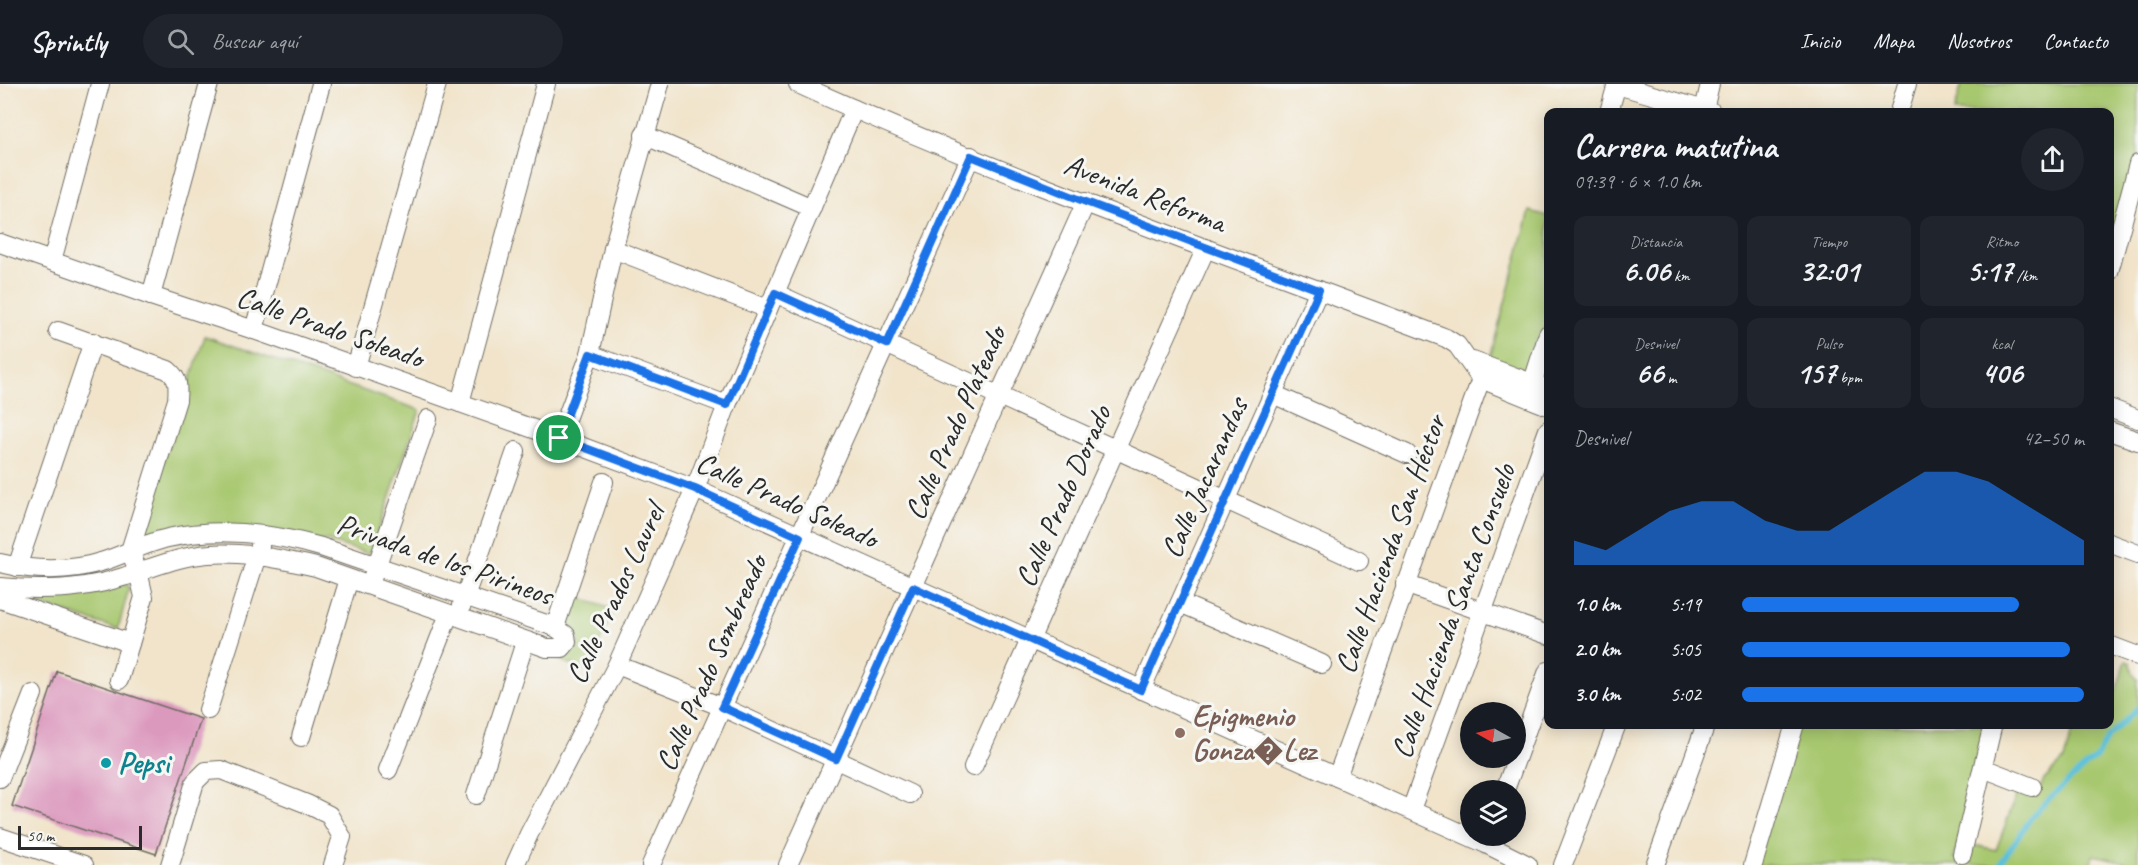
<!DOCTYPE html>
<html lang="es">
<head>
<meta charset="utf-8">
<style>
	body { margin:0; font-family:Caveat,sans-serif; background:#20242c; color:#f1f3f6; height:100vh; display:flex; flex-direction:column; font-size:22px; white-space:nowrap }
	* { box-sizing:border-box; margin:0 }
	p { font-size:20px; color:#9ea1a6 }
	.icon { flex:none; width:33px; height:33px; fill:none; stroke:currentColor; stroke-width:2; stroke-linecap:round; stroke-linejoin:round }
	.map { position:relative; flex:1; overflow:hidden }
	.panel { position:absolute; left:1544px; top:24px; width:570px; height:621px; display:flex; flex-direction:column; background:#171b24; border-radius:12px; box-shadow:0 3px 15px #0003 }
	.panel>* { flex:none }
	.needle { width:39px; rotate:278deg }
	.tools { position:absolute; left:1460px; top:618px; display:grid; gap:12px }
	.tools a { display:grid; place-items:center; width:66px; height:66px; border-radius:50%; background:#171b24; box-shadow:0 3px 15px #0003; font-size:30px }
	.scale { position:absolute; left:18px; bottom:15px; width:124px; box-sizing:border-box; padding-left:6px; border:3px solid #2b2b2b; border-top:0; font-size:16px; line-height:21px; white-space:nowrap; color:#2b2b2b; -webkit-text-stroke:4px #f6f6f2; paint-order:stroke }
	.pin { position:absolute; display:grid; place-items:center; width:51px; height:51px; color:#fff; margin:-26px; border:3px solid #fff; border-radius:50%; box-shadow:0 2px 6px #0007 }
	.round { display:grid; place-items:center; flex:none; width:63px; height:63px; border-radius:32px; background:#20242c }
	.headline { display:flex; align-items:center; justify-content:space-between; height:102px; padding:0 30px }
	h1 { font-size:33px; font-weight:700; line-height:45px }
	.figures { display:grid; grid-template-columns:repeat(3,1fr); gap:9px; height:102px; padding:6px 30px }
	.figures div { display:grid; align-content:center; border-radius:12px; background:#20242c; text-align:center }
	.figures b { font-size:30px; font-weight:700 }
	.figures small { font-size:16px; font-weight:400 }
	.figures p { font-size:16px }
	.chart { height:168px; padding:12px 30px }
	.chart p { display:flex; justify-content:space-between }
	.chart svg { width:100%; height:108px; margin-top:6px; fill:#1a73e8; opacity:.7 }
	ul { padding:0 30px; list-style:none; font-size:20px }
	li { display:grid; grid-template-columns:96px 72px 1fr; align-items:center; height:45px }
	li i { height:15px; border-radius:8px; background:#1a73e8 }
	header { display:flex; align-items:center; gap:36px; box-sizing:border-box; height:84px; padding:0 30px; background:#171b24; border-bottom:2px solid #363941 }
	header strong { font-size:28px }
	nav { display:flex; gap:33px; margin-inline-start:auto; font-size:21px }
	.search { width:420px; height:54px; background:#20242c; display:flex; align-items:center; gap:15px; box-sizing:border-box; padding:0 21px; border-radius:33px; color:#9ea1a6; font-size:22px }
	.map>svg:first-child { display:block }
	.green { fill:#a8c870; stroke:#6a7a4e; stroke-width:1.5 }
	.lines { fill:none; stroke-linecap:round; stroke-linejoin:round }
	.stream { stroke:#5bc0d9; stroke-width:5 }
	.building { fill:#dc99be }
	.minor-casing { stroke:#706c63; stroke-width:20 }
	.minor { stroke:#fff; stroke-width:18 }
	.route-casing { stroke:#fff; stroke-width:12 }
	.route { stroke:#1a73e8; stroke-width:8 }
	.education-dot { fill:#8d6e63; stroke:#f6f6f2; stroke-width:2 }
	.culture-dot { fill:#0f9aa8; stroke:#f6f6f2; stroke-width:2 }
	.labels { text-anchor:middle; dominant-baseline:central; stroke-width:6; stroke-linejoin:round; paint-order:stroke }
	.street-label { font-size:30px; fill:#2b2b2b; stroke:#f6f6f2 }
	.education-label { font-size:30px; font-weight:bold; fill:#785e54; stroke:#f6f6f2; text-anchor:start }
	.culture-label { font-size:30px; font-weight:bold; fill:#0d838f; stroke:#f6f6f2; text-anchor:start }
</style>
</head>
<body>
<header>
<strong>Sprintly</strong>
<div class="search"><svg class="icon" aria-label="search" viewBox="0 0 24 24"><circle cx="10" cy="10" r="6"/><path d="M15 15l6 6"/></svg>Buscar aquí</div>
<nav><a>Inicio</a><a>Mapa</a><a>Nosotros</a><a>Contacto</a></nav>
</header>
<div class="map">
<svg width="2138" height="781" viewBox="0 0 2138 781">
	<rect width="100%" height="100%" fill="#f6f6f2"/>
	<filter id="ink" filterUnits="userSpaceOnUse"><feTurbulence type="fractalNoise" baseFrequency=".0167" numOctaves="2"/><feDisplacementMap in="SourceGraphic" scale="12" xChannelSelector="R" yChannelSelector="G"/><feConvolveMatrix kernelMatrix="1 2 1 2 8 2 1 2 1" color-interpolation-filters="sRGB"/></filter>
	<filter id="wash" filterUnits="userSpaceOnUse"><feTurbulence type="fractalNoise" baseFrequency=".008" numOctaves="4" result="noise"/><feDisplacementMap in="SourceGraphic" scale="24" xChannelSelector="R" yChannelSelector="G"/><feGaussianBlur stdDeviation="1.35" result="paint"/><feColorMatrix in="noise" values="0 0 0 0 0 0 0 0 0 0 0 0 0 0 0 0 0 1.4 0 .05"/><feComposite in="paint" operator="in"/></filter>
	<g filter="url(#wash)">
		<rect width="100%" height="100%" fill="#f1e4cb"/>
		<g class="green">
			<polygon points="1962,0 2138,0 2138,80 2109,191 2109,28 1954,28"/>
			<polygon points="1530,127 1548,132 1548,311 1486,288"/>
			<polygon points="205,252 420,326 370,470 327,457 137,457"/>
			<polygon points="126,500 129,504 118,545 17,513"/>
			<path d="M577,513l37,13 -27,60 -37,-13 19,-1 9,-9c2,-10 -2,-18 -11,-23z"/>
			<polygon points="2126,577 2130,578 2134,592 2138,595 2138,781 2094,771 2090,781 1753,781 1796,641 1990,641 1954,774 1970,774 1974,761 1996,766 2018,707 2036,712 2044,696 2064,676 2073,644 2095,648 2100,641 2109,640 2109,627"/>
		</g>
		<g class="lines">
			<polyline class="stream" points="1999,781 2033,731 2065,700 2097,673 2107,654 2138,624"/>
		</g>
		<g id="blocks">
			<polygon class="building" points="57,587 201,635 156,770 12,722"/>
		</g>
	</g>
	<g filter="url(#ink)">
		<use href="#blocks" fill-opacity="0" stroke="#706c63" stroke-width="1.5"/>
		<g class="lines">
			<g class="minor-casing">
				<g id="minor">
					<path d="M798,0c211,96 432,172 648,254l11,7 24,34 67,27"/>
					<polyline points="1617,1 1712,28"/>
					<polyline points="1704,26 1710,0"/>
					<polyline points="1609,28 1617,0"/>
					<polyline points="1899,28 1907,0"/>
					<polyline points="644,51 812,124"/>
					<polyline points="0,159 151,212 254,246 559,354 695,405 1486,760 1528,781"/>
					<polyline points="613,165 768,225"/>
					<polyline points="52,177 100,0"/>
					<polyline points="2109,188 2138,80"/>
					<polyline points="775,209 1359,477"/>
					<polyline points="151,212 209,0"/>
					<polyline points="254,246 321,0"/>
					<path d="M58,247l110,39c11,9 10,16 9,30l-47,151 8,20 6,26 -25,83"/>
					<polyline points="590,270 727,321"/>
					<polyline points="1473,277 1548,305"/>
					<polyline points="356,283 437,0"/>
					<polyline points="1273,310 1407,370"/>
					<polyline points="1529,310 1548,250"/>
					<polyline points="460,319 546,0"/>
					<polyline points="2109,324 2138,335"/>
					<polyline points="2109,347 2138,357"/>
					<polyline points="559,354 590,270 613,165 660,0"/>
					<polyline points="2109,459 2138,470"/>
					<path d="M0,479c34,8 70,9 104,-2 21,-7 42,-18 64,-23 51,-11 103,-5 153,9l234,80 11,8 1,7 -5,6h-15l-231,-81c-39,-9 -83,-18 -123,-11 -24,4 -47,14 -70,21 -40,13 -82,14 -123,10"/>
					<polyline points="17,483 93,258"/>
					<polyline points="373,492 428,335"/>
					<polyline points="1405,500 1548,551"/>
					<polyline points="0,515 130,559"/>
					<polyline points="1180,519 1322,580"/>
					<polyline points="462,521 516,367"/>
					<polyline points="555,543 604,398"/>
					<polyline points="2109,561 2138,572"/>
					<polyline points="617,581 722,623 910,710"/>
					<polyline points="1141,606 1319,206"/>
					<polyline points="208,626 260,462"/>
					<polyline points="301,653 349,495"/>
					<polyline points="973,683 1206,164"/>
					<polyline points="1983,684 2032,703"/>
					<polyline points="388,686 449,530"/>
					<polyline points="1337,693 1481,295 1483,283"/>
					<polyline points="0,694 33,610"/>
					<polyline points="1505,706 1548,587"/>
					<polyline points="476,711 525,558"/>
					<polyline points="1411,726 1548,346"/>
					<polyline points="0,753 84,781"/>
					<polyline points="1962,770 1993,640"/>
					<polyline points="170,781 195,698 206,687 221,686 307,720 329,731 342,753 333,781"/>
					<polyline points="515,781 529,750 617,581 695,405 727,321 854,25"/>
					<polyline points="651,781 971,72"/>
					<polyline points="788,781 1086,118"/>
					<polyline points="1563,781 1617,640"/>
					<polyline points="1655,781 1706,640"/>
					<polyline points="1753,781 1795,640"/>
				</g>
			</g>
			<use href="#minor" class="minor"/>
		</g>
	</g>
	<g class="lines" filter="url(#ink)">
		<g class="route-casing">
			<polygon id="route" points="971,72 1086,118 1319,206 1141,606 913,503 836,675 722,623 800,453 695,405 559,354 590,270 727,321 775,209 887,260"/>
		</g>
		<use href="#route" class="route"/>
	</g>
	<circle class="education-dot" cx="1180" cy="649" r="6"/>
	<circle class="culture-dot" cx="106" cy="679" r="6"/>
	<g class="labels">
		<g class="street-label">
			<text transform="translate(1145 109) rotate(21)">Avenida Reforma</text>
			<text transform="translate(330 243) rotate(19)">Calle Prado Soleado</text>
			<text transform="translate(955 339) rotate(-66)">Calle Prado Plateado</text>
			<text transform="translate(1204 394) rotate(-66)">Calle Jacarandas</text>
			<text transform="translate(1063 412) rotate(-66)">Calle Prado Dorado</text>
			<text transform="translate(787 416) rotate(24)">Calle Prado Soleado</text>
			<text transform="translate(1390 460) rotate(-70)">Calle Hacienda San Héctor</text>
			<text transform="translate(445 475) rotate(19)">Privada de los Pirineos</text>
			<text transform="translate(615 510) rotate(-65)">Calle Prados Laurel</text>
			<text transform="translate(1453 527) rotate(-70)">Calle Hacienda Santa Consuelo</text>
			<text transform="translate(711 579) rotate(-66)">Calle Prado Sombreado</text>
		</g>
		<g class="education-label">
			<text x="1192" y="632">Epigmenio<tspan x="1192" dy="34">Gonza�Lez</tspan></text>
		</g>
		<g class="culture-label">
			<text x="118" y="679">Pepsi</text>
		</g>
	</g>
</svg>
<div class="tools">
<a><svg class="needle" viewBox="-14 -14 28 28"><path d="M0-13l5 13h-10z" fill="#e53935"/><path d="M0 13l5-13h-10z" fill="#9ea1a6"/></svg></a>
<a><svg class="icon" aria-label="layers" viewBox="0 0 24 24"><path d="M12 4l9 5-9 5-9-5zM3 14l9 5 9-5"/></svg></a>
</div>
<div class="scale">50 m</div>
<div class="pin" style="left:559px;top:354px;background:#1e9e55"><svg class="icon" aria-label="arrive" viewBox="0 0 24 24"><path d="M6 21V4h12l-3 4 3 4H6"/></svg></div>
<section class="panel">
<div class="headline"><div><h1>Carrera matutina</h1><p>09:39 · 6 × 1.0 km</p></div><a class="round"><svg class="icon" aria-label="share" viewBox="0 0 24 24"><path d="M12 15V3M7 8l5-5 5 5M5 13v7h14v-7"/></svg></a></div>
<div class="figures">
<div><p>Distancia</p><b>6.06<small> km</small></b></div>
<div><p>Tiempo</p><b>32:01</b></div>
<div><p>Ritmo</p><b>5:17<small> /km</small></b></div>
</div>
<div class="figures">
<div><p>Desnivel</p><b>66<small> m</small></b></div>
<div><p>Pulso</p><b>157<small> bpm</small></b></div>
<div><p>kcal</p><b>406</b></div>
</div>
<div class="chart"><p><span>Desnivel</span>42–50 m</p>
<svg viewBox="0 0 160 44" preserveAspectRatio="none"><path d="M0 44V34L10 38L20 30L30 22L40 18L50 18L60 26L70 30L80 30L90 22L100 14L110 6L120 6L130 10L140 18L150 26L160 34V44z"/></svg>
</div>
<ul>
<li><b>1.0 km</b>5:19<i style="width:81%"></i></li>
<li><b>2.0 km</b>5:05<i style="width:96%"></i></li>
<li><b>3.0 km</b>5:02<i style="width:100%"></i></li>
</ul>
</section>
</div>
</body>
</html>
